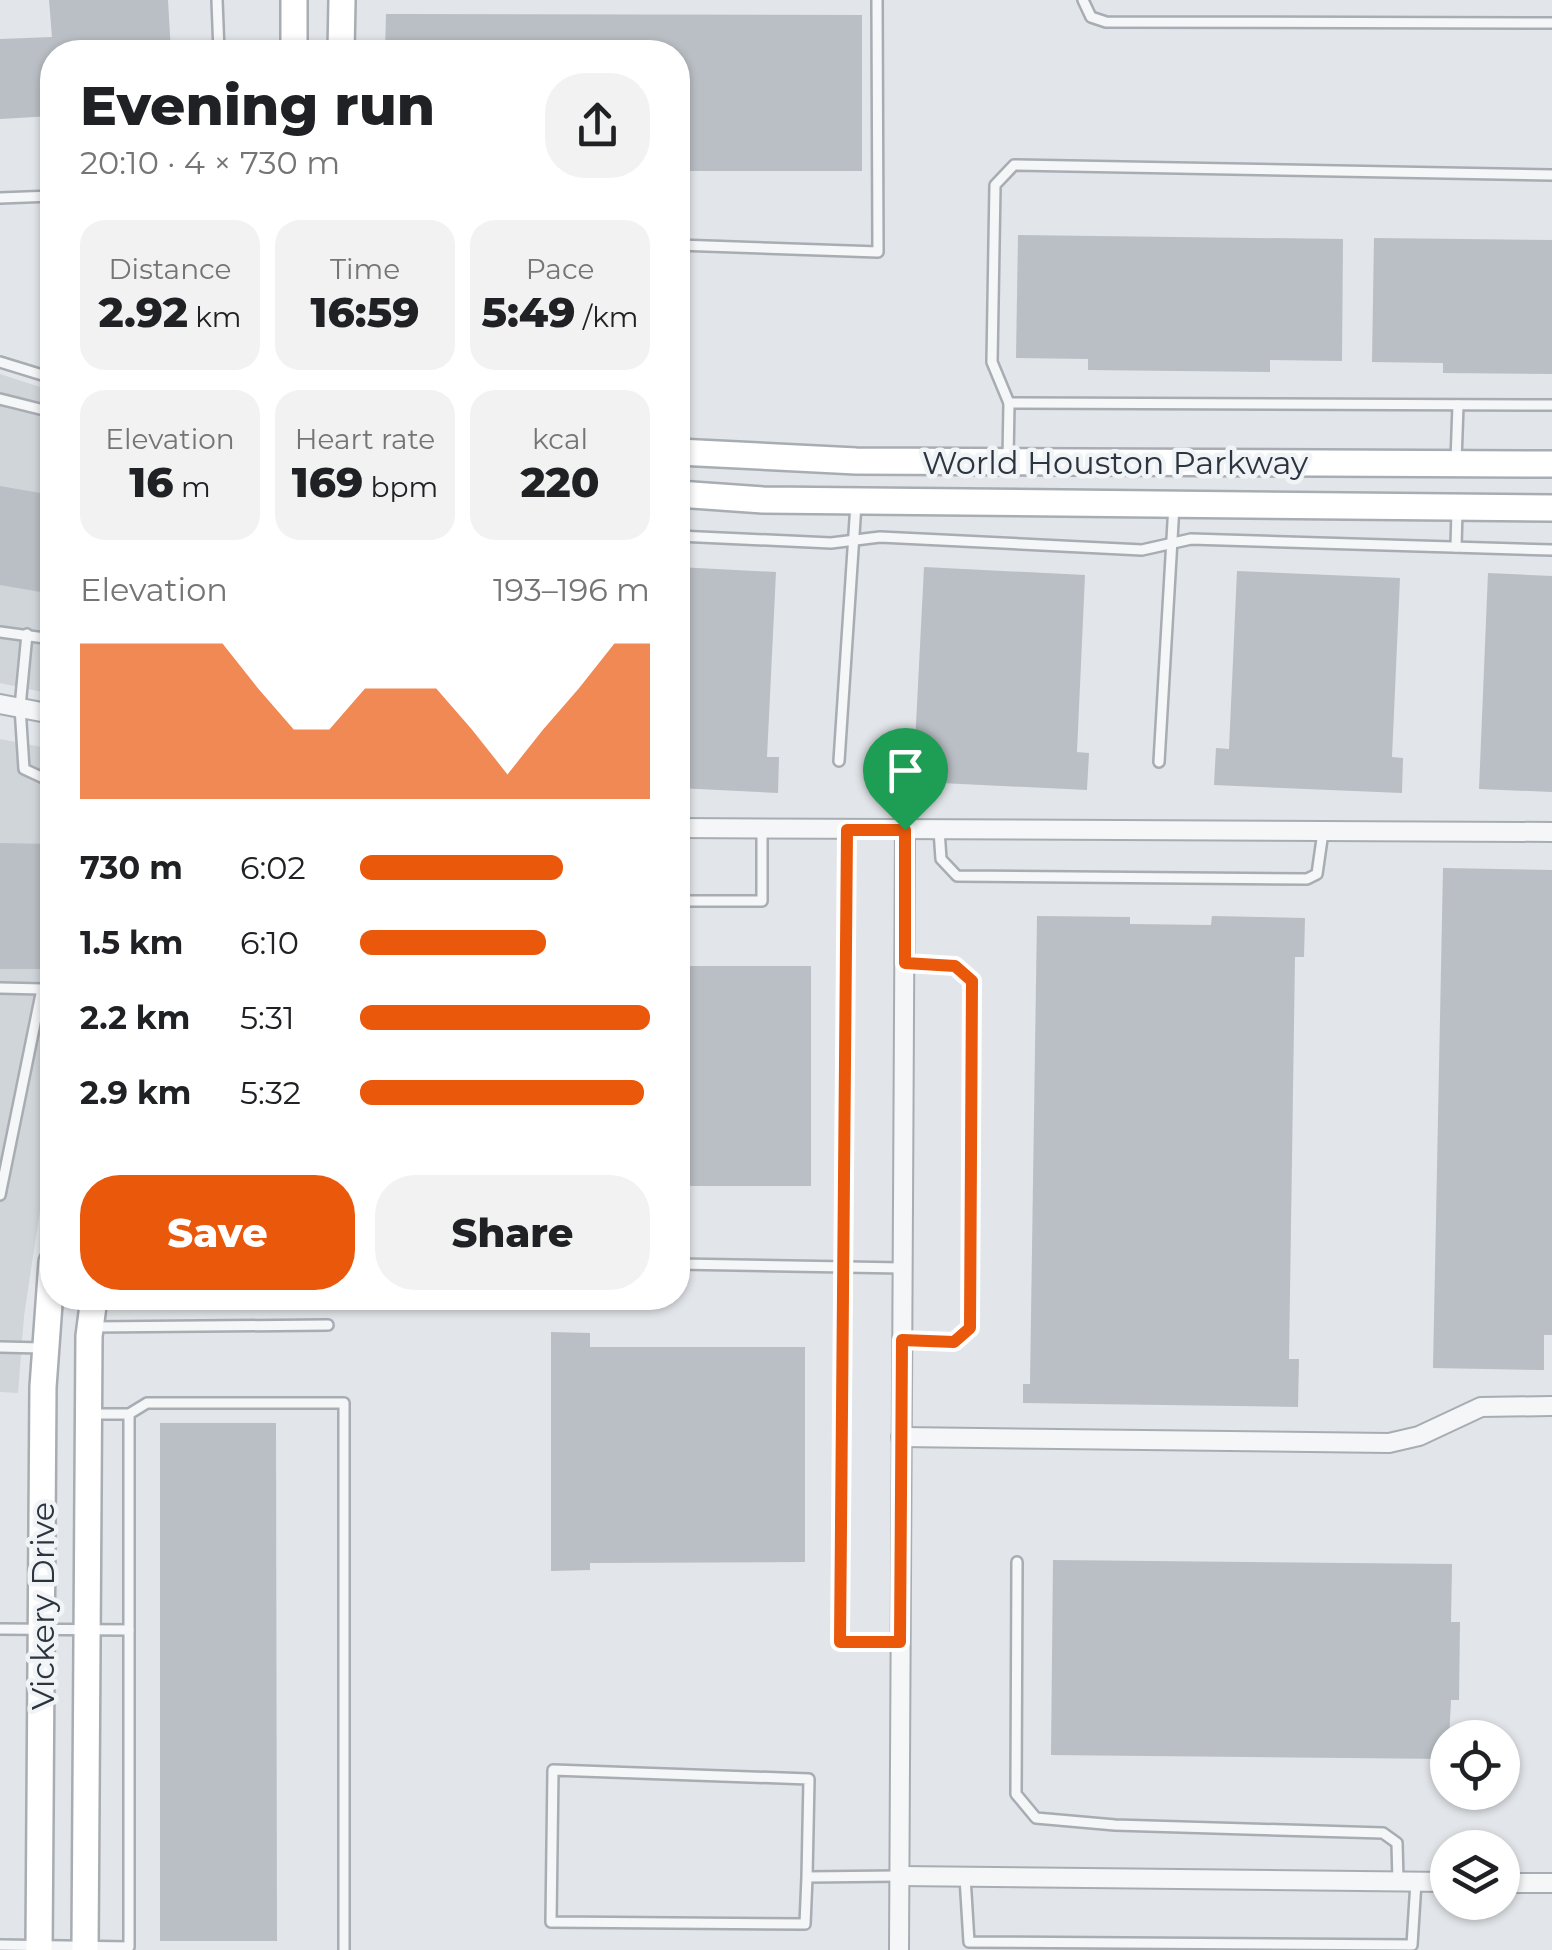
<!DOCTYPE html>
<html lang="en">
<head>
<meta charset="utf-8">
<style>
	body { margin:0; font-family:Montserrat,sans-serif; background:#f2f2f2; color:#202124; height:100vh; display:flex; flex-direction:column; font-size:38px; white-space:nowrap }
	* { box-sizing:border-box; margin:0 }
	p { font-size:32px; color:#757577 }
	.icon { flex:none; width:55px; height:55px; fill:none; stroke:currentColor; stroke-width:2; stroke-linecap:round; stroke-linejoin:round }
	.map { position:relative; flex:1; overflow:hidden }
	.side { position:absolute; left:40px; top:40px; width:650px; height:1270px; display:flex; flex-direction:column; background:#fff; border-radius:40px; box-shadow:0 2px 8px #0004 }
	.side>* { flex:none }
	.fabs { position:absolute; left:1430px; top:1720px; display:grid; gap:20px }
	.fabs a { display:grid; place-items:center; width:90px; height:90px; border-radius:50%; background:#fff; box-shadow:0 2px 8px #0004; font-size:50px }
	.pin { position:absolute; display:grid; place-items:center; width:85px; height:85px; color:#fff; margin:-102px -42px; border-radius:50% 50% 50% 0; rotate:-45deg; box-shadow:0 0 10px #0007 }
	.pin .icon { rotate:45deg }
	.round { display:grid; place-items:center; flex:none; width:105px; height:105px; border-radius:40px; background:#f2f2f2 }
	.overview { display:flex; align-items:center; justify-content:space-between; height:170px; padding:0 40px }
	h1 { font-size:55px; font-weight:800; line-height:75px }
	.stats { display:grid; grid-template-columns:repeat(3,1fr); gap:15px; height:170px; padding:10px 40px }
	.stats div { display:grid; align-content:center; border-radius:25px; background:#f2f2f2; text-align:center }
	.stats b { font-size:42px; font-weight:800 }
	.stats small { font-size:28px; font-weight:400 }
	.stats p { font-size:28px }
	.chart { height:280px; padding:20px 40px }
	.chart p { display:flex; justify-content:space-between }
	.chart svg { width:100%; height:180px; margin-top:10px; fill:#ea580c; opacity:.7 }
	.primary-button { display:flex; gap:20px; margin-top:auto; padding:20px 40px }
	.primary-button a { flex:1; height:115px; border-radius:40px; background:#ea580c; color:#fff; font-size:40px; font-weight:800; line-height:115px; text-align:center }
	.primary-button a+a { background:#f2f2f2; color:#202124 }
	ul { padding:0 40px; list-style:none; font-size:32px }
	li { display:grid; grid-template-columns:160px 120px 1fr; align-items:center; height:75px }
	li i { height:25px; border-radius:12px; background:#ea580c }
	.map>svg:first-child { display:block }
	.built { fill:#d0d5da }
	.building { fill:#babfc5 }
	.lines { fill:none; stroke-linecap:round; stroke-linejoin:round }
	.lane-casing { stroke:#a8adb3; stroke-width:14 }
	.street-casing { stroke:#a8adb3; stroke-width:22 }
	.secondary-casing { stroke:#a8adb3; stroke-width:30 }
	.lane { stroke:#f4f6f7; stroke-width:9 }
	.street { stroke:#f4f6f7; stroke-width:18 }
	.secondary { stroke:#fff; stroke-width:25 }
	.route-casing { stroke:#fff; stroke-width:20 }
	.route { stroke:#ea580c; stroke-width:12 }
	.labels { text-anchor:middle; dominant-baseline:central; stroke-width:9; stroke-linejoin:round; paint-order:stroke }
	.street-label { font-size:32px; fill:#2c353f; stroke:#f1f4f6 }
</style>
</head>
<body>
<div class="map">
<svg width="1552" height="1950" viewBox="0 0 1552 1950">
	<rect width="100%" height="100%" fill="#e2e5e9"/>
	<g class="built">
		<polygon points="0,374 52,391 52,694 0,683"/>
		<polygon points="0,739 52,749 52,1132 24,1316 18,1393 0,1392"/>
	</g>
	<g class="building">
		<polygon points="49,0 168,0 171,52 52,52 52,116 0,119 0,39 52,37"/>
		<polygon points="386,14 862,15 862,171 678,171 678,52 385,52"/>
		<polygon points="1018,235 1343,239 1342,361 1270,360 1270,372 1088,370 1088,359 1016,358"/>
		<polygon points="1374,238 1552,240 1552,374 1443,373 1443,363 1372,362"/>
		<polygon points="0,486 52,495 52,594 0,585"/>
		<polygon points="678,567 776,572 767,757 779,757 778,793 678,788"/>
		<polygon points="924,567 1085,575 1077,752 1089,753 1087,790 900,781 902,744 915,744"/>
		<polygon points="1237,571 1400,578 1392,757 1403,758 1402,793 1214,785 1216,748 1229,749"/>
		<polygon points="1488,573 1552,576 1552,792 1479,789"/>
		<polygon points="0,843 52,844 52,969 0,969"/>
		<polygon points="1443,868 1552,870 1552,1335 1544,1335 1544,1370 1433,1368"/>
		<polygon points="1037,916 1130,917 1130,924 1211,925 1212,916 1305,918 1304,957 1295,957 1289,1359 1299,1359 1298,1407 1023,1403 1023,1384 1030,1384"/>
		<rect x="678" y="966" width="133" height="220"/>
		<polygon points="551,1332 590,1333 590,1347 805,1347 805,1562 590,1563 590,1570 551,1571"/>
		<polygon points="160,1423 276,1423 277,1941 160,1941"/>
		<polygon points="1053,1560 1452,1564 1451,1622 1460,1622 1459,1700 1451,1700 1448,1759 1051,1755"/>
	</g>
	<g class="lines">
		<g class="lane-casing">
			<g id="lane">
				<polyline points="217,0 219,52"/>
				<polyline points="1083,0 1091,17 1106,22 1552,23"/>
				<polyline points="0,198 52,196"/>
				<polyline points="678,245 878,252 877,0"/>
				<polyline points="0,362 52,378"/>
				<polyline points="0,399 52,412"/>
				<polyline points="1009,403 1552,405"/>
				<polyline points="1008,459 1009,403 992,362 995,185 1014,165 1552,175"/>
				<polyline points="1456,461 1458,405"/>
				<polyline points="678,536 831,543 880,537 1142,550 1191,539 1552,550"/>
				<polyline points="1456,547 1457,510"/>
				<polyline points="0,632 52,639"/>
				<polyline points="27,634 20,707 24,769 52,782"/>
				<polyline points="839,761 856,504"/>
				<polyline points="1159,762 1174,505"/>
				<polyline points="847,830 840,1642 900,1642"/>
				<polyline points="939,830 941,859 957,876 1307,879 1317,874 1323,832"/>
				<polyline points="678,901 762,901 762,829"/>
				<polyline points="0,988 42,989"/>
				<polyline points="0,1195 42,989 52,992"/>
				<polyline points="678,1264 902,1268"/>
				<polyline points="93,1327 328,1325"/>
				<polyline points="902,1341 954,1341 971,1328 971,981 955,966 905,963"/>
				<polyline points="0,1347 42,1348"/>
				<polyline points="129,1414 147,1403 344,1403 344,1950"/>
				<polyline points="1017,1562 1016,1794 1036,1818 1115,1825 1383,1833 1397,1843 1398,1881"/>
				<polyline points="0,1629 129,1630"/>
				<polyline points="807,1877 809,1779 553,1770 551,1922 805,1924 807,1877 899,1876"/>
				<polyline points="965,1877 969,1942 1412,1945 1416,1882"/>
				<polyline points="0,1945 129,1947 129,1414 89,1414"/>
			</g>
		</g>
		<g class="street-casing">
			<g id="street">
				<polyline points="0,704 52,714"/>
				<polyline points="678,828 1552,832"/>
				<polyline points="901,1437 1389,1443 1419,1436 1481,1407 1552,1406"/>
				<polyline points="899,1876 1448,1882"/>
				<polyline points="1502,1883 1552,1883"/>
				<polyline points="899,1950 905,830"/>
			</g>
		</g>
		<g class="secondary-casing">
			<g id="secondary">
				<polyline points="294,52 294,0"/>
				<polyline points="341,52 342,0"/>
				<polyline points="678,452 856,461 1552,464"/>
				<polyline points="678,494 763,500 1552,508"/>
				<polyline points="39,1950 43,1387 52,1262"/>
				<polyline points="85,1950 89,1336 94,1298"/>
			</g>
		</g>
		<use href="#lane" class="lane"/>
		<use href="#street" class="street"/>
		<use href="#secondary" class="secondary"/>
	</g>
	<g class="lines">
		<g class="route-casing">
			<polygon id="route" points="847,830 905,830 905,963 955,966 972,981 970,1328 954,1342 902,1340 900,1642 840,1642"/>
		</g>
		<use href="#route" class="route"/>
	</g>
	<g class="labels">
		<g class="street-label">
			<text x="1115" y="462">World Houston Parkway</text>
			<text transform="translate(42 1606) rotate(-90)">Vickery Drive</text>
		</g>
	</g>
</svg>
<div class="fabs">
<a><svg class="icon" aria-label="locate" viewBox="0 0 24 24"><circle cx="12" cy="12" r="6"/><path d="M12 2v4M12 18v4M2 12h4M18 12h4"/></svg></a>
<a><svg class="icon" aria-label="layers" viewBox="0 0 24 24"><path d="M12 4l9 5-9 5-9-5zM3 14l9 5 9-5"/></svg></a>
</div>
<div class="pin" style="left:905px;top:830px;background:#1e9e55"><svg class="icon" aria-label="arrive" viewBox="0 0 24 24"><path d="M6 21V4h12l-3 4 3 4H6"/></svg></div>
<section class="side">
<div class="overview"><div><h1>Evening run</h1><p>20:10 · 4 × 730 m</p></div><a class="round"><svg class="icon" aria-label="share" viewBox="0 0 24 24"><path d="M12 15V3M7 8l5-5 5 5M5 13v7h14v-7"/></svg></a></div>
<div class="stats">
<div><p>Distance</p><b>2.92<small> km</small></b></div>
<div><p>Time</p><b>16:59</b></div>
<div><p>Pace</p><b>5:49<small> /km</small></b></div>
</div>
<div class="stats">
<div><p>Elevation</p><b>16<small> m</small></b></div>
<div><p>Heart rate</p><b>169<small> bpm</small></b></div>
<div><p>kcal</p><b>220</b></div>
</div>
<div class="chart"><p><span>Elevation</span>193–196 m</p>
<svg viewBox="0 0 160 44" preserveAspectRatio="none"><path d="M0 44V6L10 6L20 6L30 6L40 6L50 17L60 27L70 27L80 17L90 17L100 17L110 27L120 38L130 27L140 17L150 6L160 6V44z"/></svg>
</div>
<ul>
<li><b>730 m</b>6:02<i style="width:70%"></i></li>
<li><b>1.5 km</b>6:10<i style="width:64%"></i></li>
<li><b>2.2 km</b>5:31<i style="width:100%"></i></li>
<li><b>2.9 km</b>5:32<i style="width:98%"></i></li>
</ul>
<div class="primary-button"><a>Save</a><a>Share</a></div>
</section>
</div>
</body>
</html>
